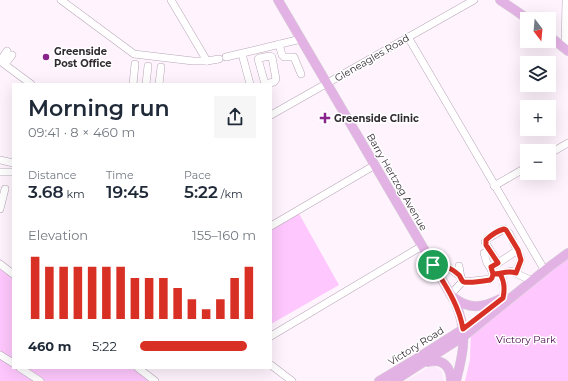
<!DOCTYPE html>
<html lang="en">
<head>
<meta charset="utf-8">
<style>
	body { margin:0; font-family:Montserrat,sans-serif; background:#f6f6f7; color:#1f2937; height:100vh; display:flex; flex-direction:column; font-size:15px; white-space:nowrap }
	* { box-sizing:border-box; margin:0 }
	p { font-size:13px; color:#747a83 }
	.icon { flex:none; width:22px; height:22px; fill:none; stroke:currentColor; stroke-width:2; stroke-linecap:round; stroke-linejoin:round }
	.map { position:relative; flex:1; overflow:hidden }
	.side { position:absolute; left:12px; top:83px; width:260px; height:286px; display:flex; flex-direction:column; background:#fff; border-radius:0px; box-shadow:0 4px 16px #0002 }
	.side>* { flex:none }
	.needle { width:26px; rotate:164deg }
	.controls { position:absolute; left:520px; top:12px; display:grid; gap:8px }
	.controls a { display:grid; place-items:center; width:36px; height:36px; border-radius:0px; background:#fff; box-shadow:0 4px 16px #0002; font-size:20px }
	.pin { position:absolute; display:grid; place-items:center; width:34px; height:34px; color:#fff; margin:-17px; border:2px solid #fff; border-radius:50%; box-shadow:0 1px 4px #0007 }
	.round { display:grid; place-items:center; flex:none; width:42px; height:42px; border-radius:0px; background:#f6f6f7 }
	.summary { display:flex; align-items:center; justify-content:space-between; height:68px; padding:0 16px }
	h1 { font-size:22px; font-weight:600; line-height:30px }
	.figures { display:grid; grid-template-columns:repeat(3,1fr); gap:6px; height:68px; padding:4px 16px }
	.figures div { display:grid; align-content:center }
	.figures b { font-size:17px; font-weight:600 }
	.figures small { font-size:11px; font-weight:400 }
	.figures p { font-size:11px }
	.chart { height:112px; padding:8px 16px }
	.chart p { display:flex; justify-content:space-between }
	.chart svg { width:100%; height:72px; margin-top:4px; stroke:#d93025; stroke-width:6 }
	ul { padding:0 16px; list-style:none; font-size:13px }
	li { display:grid; grid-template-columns:64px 48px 1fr; align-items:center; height:30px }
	li i { height:10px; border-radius:5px; background:#d93025 }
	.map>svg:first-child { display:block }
	.built { fill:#fdeafc }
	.park { fill:#fec7fd }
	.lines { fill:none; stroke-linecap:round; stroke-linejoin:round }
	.minor-casing { stroke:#b7a6b6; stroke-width:8 }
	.major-casing { stroke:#d6d4d6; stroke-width:10 }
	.minor { stroke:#fff; stroke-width:7 }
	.major { stroke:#e3b2e4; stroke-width:9 }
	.route-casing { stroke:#fff; stroke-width:8 }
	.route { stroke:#d93025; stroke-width:5 }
	.poi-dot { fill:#89248c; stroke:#fff; stroke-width:1.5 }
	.labels { text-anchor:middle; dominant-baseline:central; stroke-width:3; stroke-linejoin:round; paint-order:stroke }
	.poi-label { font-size:10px; font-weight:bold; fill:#312a31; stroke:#fff; text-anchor:start }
	.street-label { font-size:10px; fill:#312a31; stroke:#fff }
	.park-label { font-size:10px; fill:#48074a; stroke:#fff }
</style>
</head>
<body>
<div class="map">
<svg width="568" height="381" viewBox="0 0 568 381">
	<rect width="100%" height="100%" fill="#fff4fe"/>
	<polygon class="built" points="433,365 441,371 444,381 406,381"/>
	<g class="park">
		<polygon points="298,212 339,285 271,324 271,227"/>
		<polygon points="568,257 568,381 465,381 470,360 471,328"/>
		<polygon points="0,259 13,270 13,368 136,368 152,381 0,381"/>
	</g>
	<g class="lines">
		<g class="minor-casing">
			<g id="minor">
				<polyline points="61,0 134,54 193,61 207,61 219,59"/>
				<polyline points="171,0 207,61"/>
				<polyline points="408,37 545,271"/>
				<polyline points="279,44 282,55 284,57 294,57 301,74"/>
				<polyline points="565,48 566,0"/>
				<polyline points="242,54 250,84"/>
				<polyline points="226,57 301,39"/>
				<polyline points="0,61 31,84"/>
				<polyline points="0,61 7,51"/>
				<polyline points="5,64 12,55"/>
				<polyline points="133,84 135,64"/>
				<polyline points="146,84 148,66"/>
				<polyline points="159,84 161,67"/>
				<polyline points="264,84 265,84 274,82 276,79 272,57 270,56 259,58 258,59 265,84"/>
				<polyline points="271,115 474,0"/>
				<polyline points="549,154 568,143"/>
				<polyline points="0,160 13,163"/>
				<polyline points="0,172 13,172"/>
				<polyline points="494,186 527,167"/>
				<polyline points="0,209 5,189"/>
				<polyline points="271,226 375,165"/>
				<polyline points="498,263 485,242 487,239 504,229 509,233 520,256 521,260 516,273"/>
				<polyline points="0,264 13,274"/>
				<polyline points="433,265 445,265 460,276"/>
				<polyline points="495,265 518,250"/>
				<path d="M459,266l2,12 3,4 27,-3c3,-7 0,-10 -4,-16 -1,-3 -2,-7 -3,-10"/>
				<polyline points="493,274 500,274 511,271 528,279"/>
				<path d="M500,274c5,8 5,15 3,24"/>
				<polyline points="451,294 463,281"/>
				<polyline points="271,336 422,246"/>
				<polyline points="0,355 13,363"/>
				<polyline points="271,365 292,381"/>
				<polyline points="20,368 40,381"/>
				<polyline points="138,368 155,381"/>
			</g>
		</g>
		<g class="major-casing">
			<g id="major">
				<path d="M278,0l177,302c13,29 9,49 1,79"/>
				<polyline points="500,0 528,19"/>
				<polyline points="549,36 568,51"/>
				<path d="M453,297c16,13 29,11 47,2"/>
				<path d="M428,362c15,-4 23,5 23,19"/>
				<polyline points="379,381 416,359 468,326"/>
				<polyline points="394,381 464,336 549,267 568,253"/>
			</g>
		</g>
		<use href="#minor" class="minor"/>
		<use href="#major" class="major"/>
	</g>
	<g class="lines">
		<g class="route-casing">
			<path id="route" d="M433,265c12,20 26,40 30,64l40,-31c2,-9 2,-16 -3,-24h-7l-2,-7 7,-4 -12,-18v-5c4,-4 11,-9 18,-11l2,1 12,20 3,10 -5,13c-8,-3 -15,1 -23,1l-1,4 -2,2c-6,1 -21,3 -26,2 -3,-1 -3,-5 -5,-7 -9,-8 -15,-10 -26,-10"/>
		</g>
		<use href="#route" class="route"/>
	</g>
	<g class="poi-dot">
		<circle cx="46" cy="57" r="4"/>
		<path d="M323 112h4v4h4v4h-4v4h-4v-4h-4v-4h4z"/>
	</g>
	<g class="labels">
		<g class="poi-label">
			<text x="54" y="51">Greenside<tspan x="54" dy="12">Post Office</tspan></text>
			<text x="334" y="118">Greenside Clinic</text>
		</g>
		<g class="street-label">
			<text transform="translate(372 58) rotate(-30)">Gleneagles Road</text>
			<text transform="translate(397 182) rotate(60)">Barry Hertzog Avenue</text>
			<text transform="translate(416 346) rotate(-32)">Victory Road</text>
		</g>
		<g class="park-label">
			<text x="526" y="339">Victory Park</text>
		</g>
	</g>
</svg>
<div class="controls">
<a><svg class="needle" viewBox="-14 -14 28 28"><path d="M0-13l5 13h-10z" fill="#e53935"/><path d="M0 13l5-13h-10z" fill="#747a83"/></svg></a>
<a><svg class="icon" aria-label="layers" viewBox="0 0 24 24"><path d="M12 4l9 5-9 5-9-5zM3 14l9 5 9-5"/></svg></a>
<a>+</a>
<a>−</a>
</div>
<div class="pin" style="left:433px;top:265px;background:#1e9e55"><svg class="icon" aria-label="arrive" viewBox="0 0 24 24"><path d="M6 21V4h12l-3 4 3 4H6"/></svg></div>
<section class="side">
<div class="summary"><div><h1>Morning run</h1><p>09:41 · 8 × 460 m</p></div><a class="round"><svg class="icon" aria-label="share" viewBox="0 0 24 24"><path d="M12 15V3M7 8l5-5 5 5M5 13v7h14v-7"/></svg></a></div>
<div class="figures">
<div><p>Distance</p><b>3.68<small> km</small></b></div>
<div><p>Time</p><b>19:45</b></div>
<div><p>Pace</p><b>5:22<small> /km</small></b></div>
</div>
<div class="chart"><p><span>Elevation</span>155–160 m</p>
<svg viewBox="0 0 160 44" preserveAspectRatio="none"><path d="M5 44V6M15 44V12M25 44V12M35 44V12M45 44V12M55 44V12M65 44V12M75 44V19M85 44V19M95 44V19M105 44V25M115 44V32M125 44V38M135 44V32M145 44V19M155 44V12"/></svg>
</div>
<ul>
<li><b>460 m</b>5:22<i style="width:92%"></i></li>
</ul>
</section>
</div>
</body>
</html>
